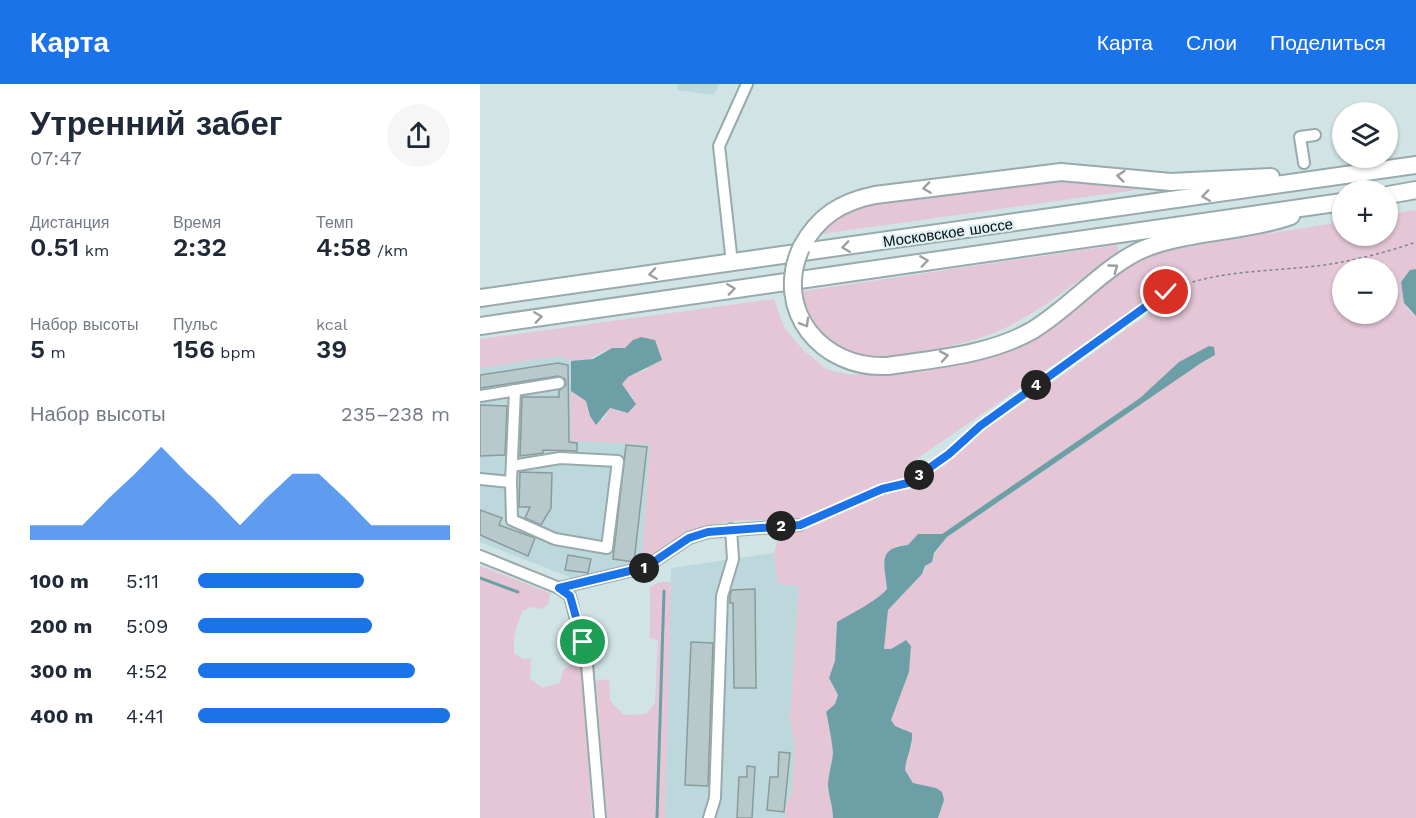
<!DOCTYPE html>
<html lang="ru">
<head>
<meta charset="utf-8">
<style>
	body { margin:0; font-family:"Work Sans",sans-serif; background:#f6f6f7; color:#1f2937; height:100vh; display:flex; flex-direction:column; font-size:22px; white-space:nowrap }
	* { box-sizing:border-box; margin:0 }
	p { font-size:20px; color:#747a83 }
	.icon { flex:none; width:33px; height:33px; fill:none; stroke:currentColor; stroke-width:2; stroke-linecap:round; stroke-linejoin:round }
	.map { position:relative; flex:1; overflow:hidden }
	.panel { display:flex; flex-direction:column; background:#fff; width:480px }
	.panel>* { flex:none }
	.buttons { position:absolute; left:852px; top:18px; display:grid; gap:12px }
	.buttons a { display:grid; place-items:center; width:66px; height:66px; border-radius:50%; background:#fff; box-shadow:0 2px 4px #0004; font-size:30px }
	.pin { position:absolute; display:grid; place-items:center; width:51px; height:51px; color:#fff; margin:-26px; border:3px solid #fff; border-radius:50%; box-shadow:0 2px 6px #0007 }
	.km { position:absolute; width:30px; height:30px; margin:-15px; border-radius:50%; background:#222; color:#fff; font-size:16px; line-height:30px; text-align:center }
	.round { display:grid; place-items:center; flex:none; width:63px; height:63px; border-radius:32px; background:#f6f6f7 }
	.headline { display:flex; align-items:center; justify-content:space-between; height:102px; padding:0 30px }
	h1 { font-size:33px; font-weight:600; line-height:45px }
	.metrics { display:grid; grid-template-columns:repeat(3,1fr); gap:9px; height:102px; padding:6px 30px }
	.metrics div { display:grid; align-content:center }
	.metrics b { font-size:26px; font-weight:600 }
	.metrics small { font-size:16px; font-weight:400 }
	.metrics p { font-size:16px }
	.chart { height:168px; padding:12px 30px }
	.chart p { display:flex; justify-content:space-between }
	.chart svg { width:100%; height:108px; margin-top:6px; fill:#1a73e8; opacity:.7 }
	ul { padding:0 30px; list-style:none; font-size:20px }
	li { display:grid; grid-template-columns:96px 72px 1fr; align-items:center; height:45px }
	li i { height:15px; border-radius:8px; background:#1a73e8 }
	header { display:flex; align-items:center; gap:36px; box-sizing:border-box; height:84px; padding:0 30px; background:#1a73e8; color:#fff }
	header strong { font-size:28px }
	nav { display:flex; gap:33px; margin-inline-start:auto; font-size:21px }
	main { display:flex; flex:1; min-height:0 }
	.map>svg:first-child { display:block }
	.built { fill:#bcd8dc }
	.green { fill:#e4c6d6; fill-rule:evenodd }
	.water { fill:#6c9fa6 }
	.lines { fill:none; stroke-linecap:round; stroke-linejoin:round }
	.stream { stroke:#6c9fa6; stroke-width:3 }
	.building { fill:#b7c9cb; stroke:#899b9d; stroke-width:1.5 }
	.minor-casing { stroke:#98aaac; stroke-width:14 }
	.highway-casing { stroke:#98aaac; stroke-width:20 }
	.path { stroke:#798688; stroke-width:1.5; stroke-dasharray:3 3; stroke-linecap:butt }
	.minor { stroke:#fff; stroke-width:10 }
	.highway { stroke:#fff; stroke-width:16 }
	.highway-bridge-casing { stroke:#98aaac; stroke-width:20; stroke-linecap:butt }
	.highway-bridge { stroke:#fff; stroke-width:16 }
	.oneway { stroke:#9c9e9f }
	.route-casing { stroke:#fff; stroke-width:12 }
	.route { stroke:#1a73e8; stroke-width:8 }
	.labels { text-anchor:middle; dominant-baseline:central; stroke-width:4.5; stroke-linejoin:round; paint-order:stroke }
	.street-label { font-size:15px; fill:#070d0e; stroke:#ddf0f3 }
</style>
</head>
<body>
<header>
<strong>Карта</strong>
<nav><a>Карта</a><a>Слои</a><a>Поделиться</a></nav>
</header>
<main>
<section class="panel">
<div class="headline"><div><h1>Утренний забег</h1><p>07:47</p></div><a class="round"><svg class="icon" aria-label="share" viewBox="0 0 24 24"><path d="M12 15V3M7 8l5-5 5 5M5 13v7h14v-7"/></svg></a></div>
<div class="metrics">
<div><p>Дистанция</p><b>0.51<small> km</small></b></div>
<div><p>Время</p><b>2:32</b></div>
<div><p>Темп</p><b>4:58<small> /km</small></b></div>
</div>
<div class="metrics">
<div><p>Набор высоты</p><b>5<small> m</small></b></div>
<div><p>Пульс</p><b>156<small> bpm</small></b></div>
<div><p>kcal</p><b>39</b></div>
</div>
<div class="chart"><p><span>Набор высоты</span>235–238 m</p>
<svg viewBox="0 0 160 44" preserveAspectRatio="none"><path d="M0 44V38L10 38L20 38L30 27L40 17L50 6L60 17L70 27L80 38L90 27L100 17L110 17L120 27L130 38L140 38L150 38L160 38V44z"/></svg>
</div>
<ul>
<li><b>100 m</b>5:11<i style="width:66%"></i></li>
<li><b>200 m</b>5:09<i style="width:69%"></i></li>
<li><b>300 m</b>4:52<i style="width:86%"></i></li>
<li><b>400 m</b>4:41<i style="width:100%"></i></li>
</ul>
</section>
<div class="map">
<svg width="936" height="734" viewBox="0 0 936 734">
	<rect width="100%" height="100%" fill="#d0e3e5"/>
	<g class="built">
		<polygon points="198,0 239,0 234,11 197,6"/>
		<polygon points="80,272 91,277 91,356 170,360 162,479 92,494 0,458 0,284"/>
		<polygon points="294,469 298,500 319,502 310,636 315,663 312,709 306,720 305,734 185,734 191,484"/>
	</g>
	<g class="green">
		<polygon points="606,94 656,100 656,106 333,151 346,138 372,125 403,116 546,98"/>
		<path d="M936,126v59l-6,2 -9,11 7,28 8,6v502h-478l6,-18 -8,-12 -23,-5 -8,-13 2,-16 6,-10 -9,-15 -10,-3 -3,-6 18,-48 2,-26 -6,-6 -14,9h-7l4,-39 33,-36 26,-37 254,-175 9,-2 -31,2 -39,36 -198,136h-24l-10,11 -12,1 -12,14 3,29c-11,13 -34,24 -50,33l-2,39 -6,17 9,17 -3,9 -9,8c2,7 7,36 7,41 -1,11 -5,22 -5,33 1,11 5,21 5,32h-48l1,-14 6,-11 3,-46 -5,-27 9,-134 -21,-2 -4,-31 9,-33c-18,1 -38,-1 -57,2 -31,5 -59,23 -84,41l8,-119 -79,-3v-50l15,10 4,15 13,4 7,-12 11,4 13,-13 -13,-15 7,-7 20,-8 -17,-26 -6,5c-4,0 -10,-1 -14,0 -20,7 -25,21 -51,8l-80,12v-29l294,-40 11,30 19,22 24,19 24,5 141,-23 136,-89 43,-14 170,-27v14h46v-22zM862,184h46v46h-46zM687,203l9,11 -42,26 -112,80 -114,76 -2,-14z"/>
		<path d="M637,161l1,6c-30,22 -60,47 -93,66 -29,18 -62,27 -95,33 -63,12 -110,13 -132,-58z"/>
		<polygon points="0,482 70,509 68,521 61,525 52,523 42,527 34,552 34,570 44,575 51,574 50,595 63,604 80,599 83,586 91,581 102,582 112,734 0,734"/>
		<polygon points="179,498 191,498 185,734 127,734 116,597 129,595 130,617 144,631 166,630 175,619 178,556 170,554 170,503"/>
	</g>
	<g class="water">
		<polygon points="936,185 936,232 924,219 921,198 930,186"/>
		<polygon points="161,253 175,256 182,276 148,293 142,300 156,320 148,329 130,324 116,341 110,332 106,317 91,307 91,277 113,275 132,264 145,264 153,256"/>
		<path d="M729,262l5,1 1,8 -14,8 -254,174 -13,16 -2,9 -7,4 -3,8 -34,36 -4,39h7l15,-9 5,6 -2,26 -18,48 4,6 17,7c1,13 -6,24 -7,37l8,13 23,5 6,4 2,8 -6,18h-105c0,-11 -4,-21 -5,-32 0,-11 4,-22 5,-33 0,-6 -5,-34 -7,-41l9,-8 3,-9 -9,-17 6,-17 2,-39c15,-9 40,-21 50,-33 -2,-24 -11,-41 21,-44l10,-11h24l198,-136 39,-36z"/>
	</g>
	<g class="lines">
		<g class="stream">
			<polyline points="0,494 38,508"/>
			<polyline points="177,734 184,507"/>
		</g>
	</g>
	<g class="building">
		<polygon points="78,279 88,281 89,358 97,359 97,367 63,366 63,369 40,372 42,313 79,313 79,307 86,301 85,295 78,292 0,304 0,291"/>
		<polygon points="0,321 27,322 25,371 0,372"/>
		<polygon points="146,361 167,363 154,478 133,475"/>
		<polygon points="40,388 72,389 71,424 61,441 45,434 50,423 39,423"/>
		<polygon points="0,426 22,434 19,441 55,454 48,472 0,451"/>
		<polygon points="88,471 111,475 108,489 85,486"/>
		<polygon points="275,505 276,604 254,604 253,519 250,519 250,511 252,506"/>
		<polygon points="211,558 233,559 228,702 205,701"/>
		<polygon points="299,668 310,669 304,728 287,726 290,693 298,693"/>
		<polygon points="267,682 275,683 272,734 257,734 259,693 267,693"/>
	</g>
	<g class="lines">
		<g class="minor-casing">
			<g id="minor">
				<polyline points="824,79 820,53 835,51"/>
				<polyline points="252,179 239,62 267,0"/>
				<polyline points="0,312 79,299"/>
				<polyline points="32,382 80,374 138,377 127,464 75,455 32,436 31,398 35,306"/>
				<polyline points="0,395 31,398"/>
				<polyline points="0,472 79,504 90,512 107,580 120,734"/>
				<polyline points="79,504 166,483 209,454 228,448 320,441"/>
				<polyline points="229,734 235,714 242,512 253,475 251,445"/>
			</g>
		</g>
		<g class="highway-casing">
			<g id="highway">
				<polyline points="908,111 936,106"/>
				<path d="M321,164c17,-32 40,-46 74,-53l186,-23 110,10 100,-5"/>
				<polyline points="0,214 936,81"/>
				<polyline points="0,242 862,118"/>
				<path d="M407,282c48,-7 103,-11 146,-36 36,-22 65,-57 102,-77 42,-22 108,-20 156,-37"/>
			</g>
		</g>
		<path class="path" d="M329,437l73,-32 26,-6 41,-29 30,-28 187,-134c53,-25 114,-19 171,-29 26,-5 54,-12 79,-21"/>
		<use href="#minor" class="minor"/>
		<use href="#highway" class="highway"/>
		<g class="highway-bridge-casing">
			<path id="highway-bridge" d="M321,164c-28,62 20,121 86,118"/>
		</g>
		<use href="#highway-bridge" class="highway-bridge"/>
	</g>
	<defs><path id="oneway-chevron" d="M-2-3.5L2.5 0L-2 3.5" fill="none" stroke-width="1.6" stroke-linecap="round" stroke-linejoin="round" transform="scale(1.5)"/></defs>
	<g class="oneway">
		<use href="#oneway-chevron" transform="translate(641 92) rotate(-174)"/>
		<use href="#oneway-chevron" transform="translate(447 104) rotate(172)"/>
		<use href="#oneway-chevron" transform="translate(726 112) rotate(172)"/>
		<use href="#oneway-chevron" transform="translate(366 163) rotate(172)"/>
		<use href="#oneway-chevron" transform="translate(444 177) rotate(-8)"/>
		<use href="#oneway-chevron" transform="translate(634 184) rotate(-36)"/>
		<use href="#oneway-chevron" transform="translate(173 190) rotate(172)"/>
		<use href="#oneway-chevron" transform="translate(251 205) rotate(-8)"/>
		<use href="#oneway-chevron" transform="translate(58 233) rotate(-8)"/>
		<use href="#oneway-chevron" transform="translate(325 239) rotate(60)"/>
		<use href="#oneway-chevron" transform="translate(464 272) rotate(-10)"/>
	</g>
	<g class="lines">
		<g class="route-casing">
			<polyline id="route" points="103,558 90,512 79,504 166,483 209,454 228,448 320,441 402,405 428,399 469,370 500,342 686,208"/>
		</g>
		<use href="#route" class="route"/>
	</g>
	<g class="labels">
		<g class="street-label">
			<text transform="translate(468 149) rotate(-8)">Московское шоссе</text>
		</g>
	</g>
</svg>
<div class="buttons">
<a><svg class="icon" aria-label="layers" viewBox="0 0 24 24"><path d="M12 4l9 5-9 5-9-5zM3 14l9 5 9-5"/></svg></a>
<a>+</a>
<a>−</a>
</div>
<div class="pin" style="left:103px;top:558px;background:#1e9e55"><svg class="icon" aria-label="arrive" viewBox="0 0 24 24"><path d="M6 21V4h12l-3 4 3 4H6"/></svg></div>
<div class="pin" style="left:686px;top:208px;background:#d93025"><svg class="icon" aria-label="check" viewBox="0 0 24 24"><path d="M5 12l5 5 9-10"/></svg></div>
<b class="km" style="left:164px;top:484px">1</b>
<b class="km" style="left:301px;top:442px">2</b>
<b class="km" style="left:439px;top:391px">3</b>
<b class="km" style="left:556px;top:301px">4</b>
</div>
</main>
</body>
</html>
